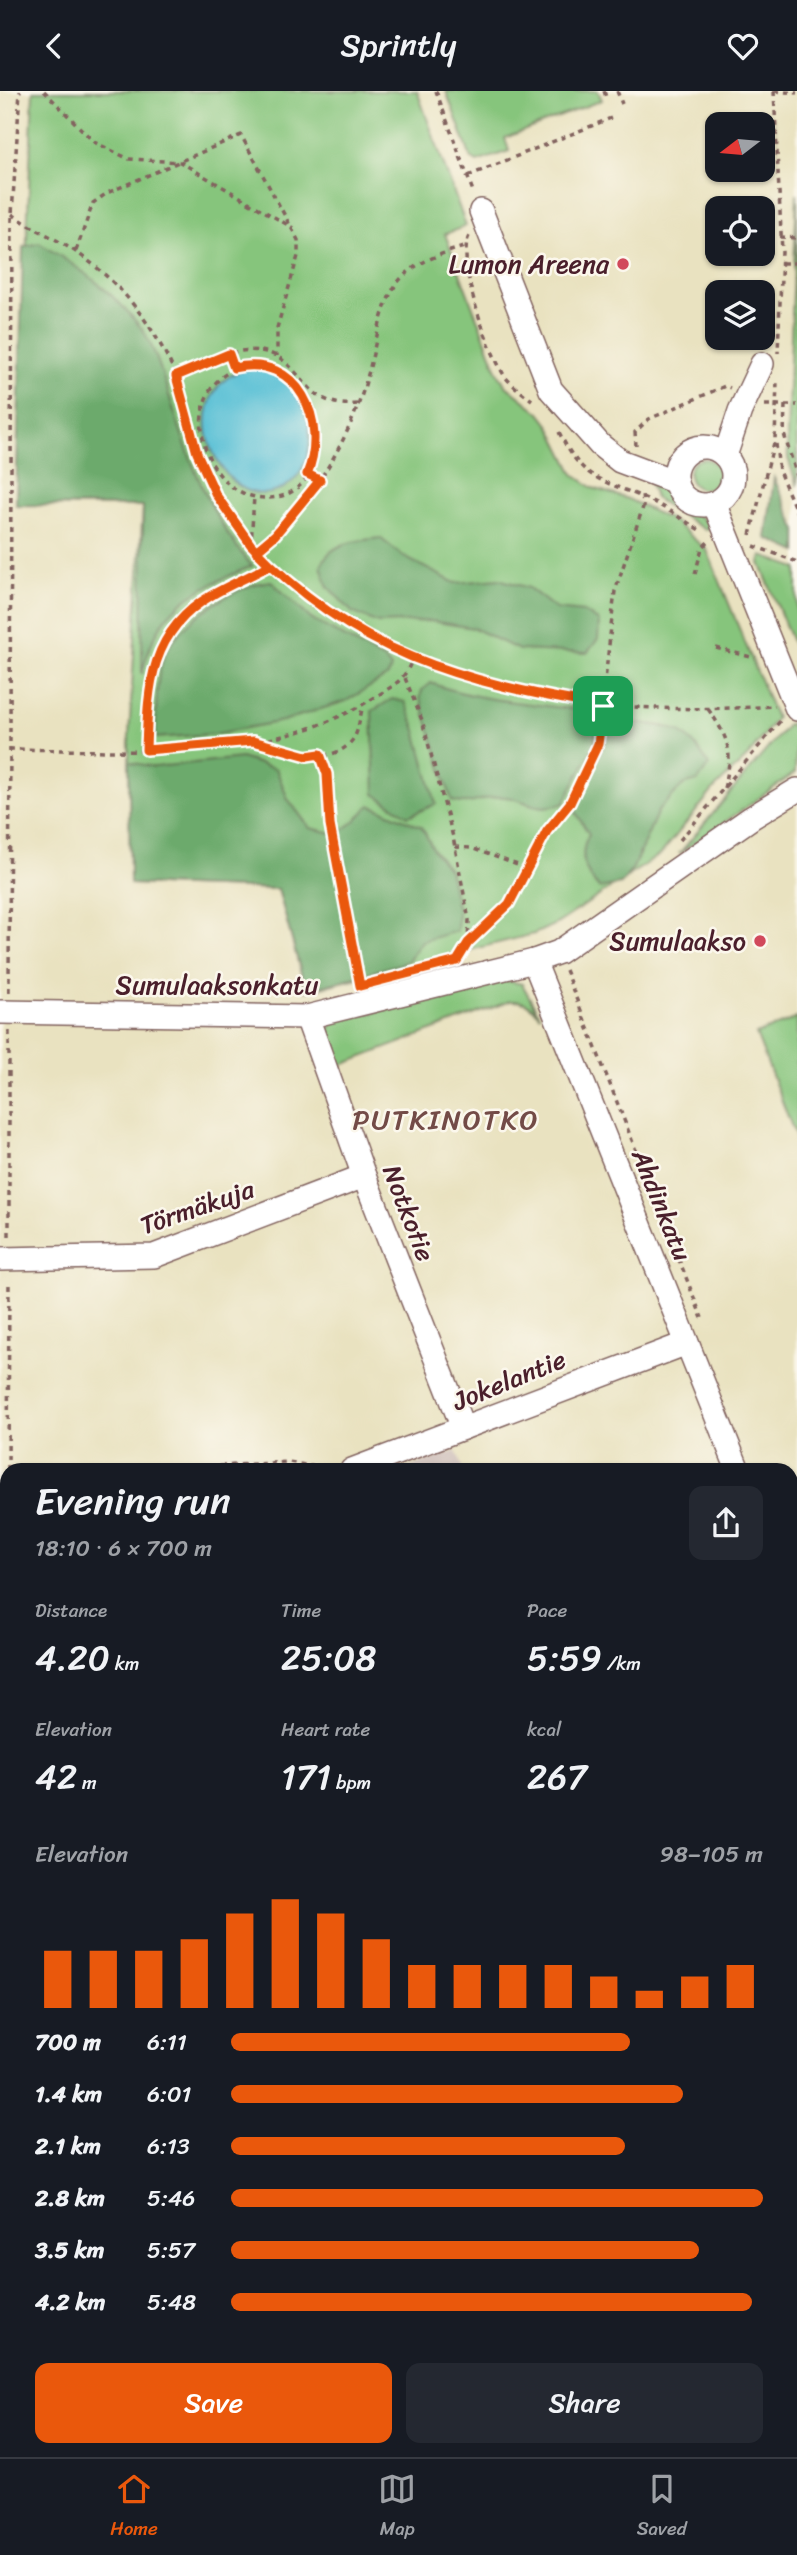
<!DOCTYPE html>
<html lang="en">
<head>
<meta charset="utf-8">
<style>
	body { margin:0; font-family:Sriracha,sans-serif; background:#242831; color:#f1f3f6; height:100vh; display:flex; flex-direction:column; font-size:26px; white-space:nowrap }
	* { box-sizing:border-box; margin:0 }
	p { font-size:23px; color:#9ea1a6 }
	.icon { flex:none; width:38px; height:38px; fill:none; stroke:currentColor; stroke-width:2; stroke-linecap:round; stroke-linejoin:round }
	.map { position:relative; flex:1; overflow:hidden }
	.panel { position:absolute; left:0px; top:1372px; width:798px; height:994px; display:flex; flex-direction:column; background:#171b24; border-radius:21px 21px 0 0; box-shadow:0 2px 5px #0004 }
	.panel>* { flex:none }
	.needle { width:46px; rotate:254deg }
	.tools { position:absolute; left:705px; top:21px; display:grid; gap:14px }
	.tools a { display:grid; place-items:center; width:70px; height:70px; border-radius:14px; background:#171b24; box-shadow:0 2px 5px #0004; font-size:35px }
	.pin { position:absolute; display:grid; place-items:center; width:60px; height:60px; color:#fff; margin:-30px; border-radius:14px; box-shadow:0 4px 10px #0006 }
	.round { display:grid; place-items:center; flex:none; width:74px; height:74px; border-radius:14px; background:#242831 }
	.head { display:flex; align-items:center; justify-content:space-between; height:119px; padding:0 35px }
	h1 { font-size:38px; font-weight:600; line-height:52px }
	.metrics { display:grid; grid-template-columns:repeat(3,1fr); gap:10px; height:119px; padding:7px 35px }
	.metrics div { display:grid; align-content:center }
	.metrics b { font-size:35px; font-weight:600 }
	.metrics small { font-size:19px; font-weight:400 }
	.metrics p { font-size:19px }
	.chart { height:196px; padding:14px 35px }
	.chart p { display:flex; justify-content:space-between }
	.chart svg { width:100%; height:126px; margin-top:7px; stroke:#ea580c; stroke-width:6 }
	.primary-button { display:flex; gap:14px; margin-top:auto; padding:14px 35px }
	.primary-button a { flex:1; height:80px; border-radius:14px; background:#ea580c; color:#fff; font-size:28px; font-weight:600; line-height:80px; text-align:center }
	.primary-button a+a { background:#242831; color:#f1f3f6 }
	ul { padding:0 35px; list-style:none; font-size:23px }
	li { display:grid; grid-template-columns:112px 84px 1fr; align-items:center; height:52px }
	li i { height:18px; border-radius:9px; background:#ea580c }
	header { display:flex; justify-content:space-between; align-items:center; height:91px; padding:0 35px; background:#171b24; font-size:32px; font-weight:600 }
	.tabs { display:flex; justify-content:space-around; align-items:center; height:98px; border-top:2px solid #363941; background:#171b24; font-size:19px; color:#9ea1a6 }
	.tabs a { display:grid; justify-items:center; gap:4px }
	.tabs .active { color:#ea580c }
	.map>svg:first-child { display:block }
	.industrial { fill:#cfc0bb }
	.green { fill:#86c57c; stroke:#687254; stroke-width:2 }
	.forest { fill:#6caa6c; stroke:#5b644c; stroke-width:2 }
	.water { fill:#58c0d5; stroke:#517080; stroke-width:2 }
	.lines { fill:none; stroke-linecap:round; stroke-linejoin:round }
	.stream { stroke:#58c0d5; stroke-width:6 }
	.minor-casing { stroke:#82635f; stroke-width:26 }
	.major-casing { stroke:#82635f; stroke-width:33 }
	.path { stroke:#82635f; stroke-width:3.5; stroke-dasharray:5 5; stroke-linecap:butt }
	.minor { stroke:#fff; stroke-width:23 }
	.major { stroke:#eec569; stroke-width:30 }
	.route-casing { stroke:#fff; stroke-width:14 }
	.route { stroke:#ea580c; stroke-width:9 }
	.poi-dot { fill:#d1495b; stroke:#fbf7ec; stroke-width:2.5 }
	.labels { text-anchor:middle; dominant-baseline:central; stroke-width:5; stroke-linejoin:round; paint-order:stroke }
	.poi-label { font-size:26px; fill:#4a1f2b; stroke:#fbf7ec; text-anchor:end }
	.street-label { font-size:26px; fill:#4a1f2b; stroke:#fbf7ec }
	.neighbourhood-label { font-size:28px; letter-spacing:2px; fill:#734b47; stroke:#fbf7ec }
</style>
</head>
<body>
<header><svg class="icon" aria-label="back" viewBox="0 0 24 24"><path d="M15 5l-7 7 7 7"/></svg>Sprintly<svg class="icon" aria-label="heart" viewBox="0 0 24 24"><path d="M12 20l-8-8c-3-5 5-10 8-4 3-6 11-1 8 4z"/></svg></header>
<div class="map">
<svg width="797" height="2366" viewBox="0 0 797 2366">
	<rect width="100%" height="100%" fill="#fbf7ec"/>
	<filter id="ink" filterUnits="userSpaceOnUse"><feTurbulence type="fractalNoise" baseFrequency=".0143" numOctaves="2"/><feDisplacementMap in="SourceGraphic" scale="14" xChannelSelector="R" yChannelSelector="G"/><feConvolveMatrix kernelMatrix="1 2 1 2 8 2 1 2 1" color-interpolation-filters="sRGB"/></filter>
	<filter id="wash" filterUnits="userSpaceOnUse"><feTurbulence type="fractalNoise" baseFrequency=".00686" numOctaves="4" result="noise"/><feDisplacementMap in="SourceGraphic" scale="28" xChannelSelector="R" yChannelSelector="G"/><feGaussianBlur stdDeviation="1.57" result="paint"/><feColorMatrix in="noise" values="0 0 0 0 0 0 0 0 0 0 0 0 0 0 0 0 0 1.4 0 .05"/><feComposite in="paint" operator="in"/></filter>
	<g filter="url(#wash)">
		<rect width="100%" height="100%" fill="#e9e2c0"/>
		<polygon class="industrial" points="456,1360 463,1379 401,1379"/>
		<g class="green">
			<polygon points="33,0 417,0 466,135 445,143 497,279 505,294 540,322 550,335 574,383 593,397 628,408 673,430 707,459 776,627 749,664 714,698 661,763 558,832 534,843 306,900 278,798 130,793 129,645 143,415 16,414"/>
			<polygon points="446,0 598,0 602,9 505,47 509,60 477,71 471,67"/>
			<polygon points="797,103 797,395 788,367 787,343"/>
			<circle cx="704" cy="383" r="15"/>
			<path d="M650,390l17,5c6,26 34,22 43,43l-5,1 -50,-32z"/>
			<polygon points="762,465 797,477 797,563 760,472"/>
			<polygon points="789,632 797,647 795,682 679,763"/>
			<path d="M504,889l18,4 18,32c-9,-11 -16,-16 -30,-15l-166,63 -6,7c-6,-17 -19,-34 -4,-49z"/>
			<polygon points="797,927 797,1049 756,943"/>
			<polygon points="0,1976 7,1986 7,2147 0,2138"/>
		</g>
		<g class="forest">
			<path d="M39,152c39,23 75,49 103,86 14,19 25,61 33,85 18,56 38,107 77,152 -61,26 -94,39 -110,108l1,-168 -127,-1 7,-258z"/>
			<polygon points="774,387 797,440 797,461 766,447"/>
			<path d="M380,447l24,19 51,26 44,-4 30,9 27,21 28,3 15,9 -1,18 -11,14 -68,-3 -46,-22 -42,-7 -53,2 -26,-11 -24,-25 -7,-21c9,-24 37,-26 59,-28z"/>
			<path d="M271,490l40,38 73,40 7,9 -3,8 -42,25 -63,20 -68,13 -60,4c2,-25 0,-53 7,-76 10,-37 73,-78 109,-81z"/>
			<path d="M431,592c49,19 106,21 159,28l7,9 -3,26 -30,57c-32,12 -42,-9 -69,-6 -19,2 -22,10 -43,4l-32,-103 2,-8z"/>
			<polygon points="392,608 405,611 415,636 436,713 408,725 375,703 372,620"/>
			<path d="M639,632c40,3 49,9 70,42l-11,16 -15,4 -25,26 -25,57 -12,16 -22,4c-15,-16 -21,-34 -10,-54l-16,-26 32,-67 9,-12z"/>
			<polygon points="241,667 276,678 288,708 310,737 337,743 355,730 370,714 422,736 434,760 449,778 458,820 457,840 422,850 407,871 306,900 278,798 130,793 129,671 155,676"/>
			<polygon points="791,2030 797,2033 797,2300 791,2297"/>
			<polygon points="90,2359 605,2359 620,2366 86,2366"/>
		</g>
		<path class="water" d="M247,278c19,-2 35,7 46,22 53,70 -31,149 -76,69 -20,-34 -12,-81 30,-91z"/>
		<g class="lines">
			<g class="stream">
				<polyline points="0,2070 7,2083"/>
				<polyline points="746,2359 761,2366"/>
				<polyline points="641,2366 643,2359"/>
			</g>
		</g>
	</g>
	<g filter="url(#ink)">
		<g class="lines">
			<g class="minor-casing">
				<g id="minor">
					<polyline points="481,120 551,299 600,354 620,370 676,391"/>
					<circle cx="704" cy="385" r="29"/>
					<polyline points="725,365 740,320 762,273"/>
					<polyline points="714,412 797,618"/>
					<polyline points="534,870 738,1379"/>
					<polyline points="0,921 307,926 534,870 559,861 751,727 797,699"/>
					<polyline points="307,926 364,1085 463,1337"/>
					<polyline points="0,1168 154,1165 364,1085"/>
					<polyline points="352,1379 687,1252"/>
					<polyline points="0,1416 7,1415"/>
					<polyline points="791,1511 797,1526"/>
					<polyline points="0,1847 7,1873"/>
					<polyline points="0,1928 7,1939"/>
					<polyline points="791,2008 797,1995"/>
					<polyline points="0,2162 7,2164"/>
					<polyline points="791,2345 797,2348"/>
				</g>
			</g>
			<g class="major-casing">
				<g id="major">
					<polyline points="791,1467 797,1466"/>
					<polyline points="791,1499 797,1496"/>
					<polyline points="0,1787 7,1784"/>
					<polyline points="0,1822 7,1820"/>
				</g>
			</g>
			<g class="path">
				<polyline points="44,0 94,51 129,68 180,71 293,137"/>
				<polyline points="436,0 474,103"/>
				<polyline points="604,0 607,9"/>
				<polyline points="617,0 622,13"/>
				<polyline points="774,0 782,161 778,262"/>
				<polyline points="775,0 797,2"/>
				<polyline points="468,85 611,27"/>
				<path d="M12,123c20,14 43,24 64,38 45,30 80,76 101,126 15,38 19,79 38,116 24,46 63,81 104,111 136,96 295,111 456,101"/>
				<path d="M469,145c-13,27 19,113 35,139 7,10 19,18 28,25"/>
				<polyline points="780,146 797,147"/>
				<polyline points="76,160 93,112 107,102 241,44 298,149 298,165 277,237 277,265"/>
				<polyline points="782,172 797,172"/>
				<polyline points="229,263 234,277"/>
				<path d="M258,273c64,12 83,132 10,134 -73,2 -99,-128 -10,-134z"/>
				<path d="M176,285c21,-8 43,-22 65,-25 65,-8 52,59 116,53"/>
				<polyline points="765,314 797,314"/>
				<polyline points="785,314 784,343 797,385"/>
				<path d="M559,341c23,47 38,46 83,65 21,8 42,24 61,35"/>
				<polyline points="776,353 779,380 797,422"/>
				<polyline points="636,355 635,341 649,328 725,295 730,297"/>
				<polyline points="307,383 320,389"/>
				<polyline points="750,444 775,348 777,290"/>
				<polyline points="251,454 254,405"/>
				<polyline points="754,455 797,471"/>
				<path d="M256,460c53,-45 92,-106 111,-173 9,-30 12,-71 31,-96 15,-19 44,-29 66,-35"/>
				<polyline points="695,483 702,457 709,450"/>
				<polyline points="716,557 755,567"/>
				<polyline points="405,587 422,629 453,746 469,829 468,852 458,867"/>
				<path d="M708,618c21,29 26,44 16,79"/>
				<path d="M255,651c28,9 77,28 99,-4 5,-9 6,-23 9,-32"/>
				<path d="M9,658c118,1 258,16 363,-50 20,-13 31,-16 40,-39"/>
				<path d="M146,659c2,-65 4,-118 66,-155 18,-11 38,-19 57,-30"/>
				<polyline points="320,663 327,683 330,734 360,893"/>
				<polyline points="680,749 781,629"/>
				<polyline points="455,756 471,757 526,777"/>
				<polyline points="468,852 509,813 547,740 571,712 598,653 615,500 643,416 642,401"/>
				<polyline points="565,879 702,1227"/>
				<polyline points="9,901 12,123 20,0"/>
				<polyline points="9,940 9,1149"/>
				<polyline points="8,1379 9,1189"/>
				<polyline points="150,1379 289,1371 316,1376"/>
				<polyline points="791,1573 797,1587"/>
				<polyline points="0,1670 7,1659"/>
				<polyline points="0,1676 7,1675"/>
				<polyline points="0,1754 7,1754"/>
				<polyline points="0,1965 7,1975"/>
				<polyline points="791,2082 797,2072"/>
				<polyline points="791,2320 797,2323"/>
				<polyline points="10,2366 12,2359"/>
			</g>
			<use href="#minor" class="minor"/>
			<use href="#major" class="major"/>
		</g>
	</g>
	<g class="lines" filter="url(#ink)">
		<g class="route-casing">
			<path id="route" d="M603,615c-143,-24 -249,-53 -352,-161l-35,-50 -19,-42 -21,-77 53,-22 5,14c64,-16 95,54 73,106l13,6 -45,55 -19,16 14,14c-19,11 -39,19 -58,30 -62,36 -64,90 -66,155l107,-9 54,15 13,-2 7,20 3,51 30,161 97,-25 11,-18 41,-39 38,-73 23,-28 28,-59 5,-38"/>
		</g>
		<use href="#route" class="route"/>
	</g>
	<g class="poi-dot">
		<circle cx="623" cy="173" r="7"/>
		<circle cx="760" cy="850" r="7"/>
	</g>
	<g class="labels">
		<g class="poi-label">
			<text x="609" y="173">Lumon Areena</text>
			<text x="746" y="850">Sumulaakso</text>
		</g>
		<g class="street-label">
			<text x="217" y="894">Sumulaaksonkatu</text>
			<text transform="translate(662 1114) rotate(68)">Ahdinkatu</text>
			<text transform="translate(197 1116) rotate(-19)">Törmäkuja</text>
			<text transform="translate(409 1122) rotate(69)">Notkotie</text>
			<text transform="translate(509 1289) rotate(-22)">Jokelantie</text>
		</g>
		<g class="neighbourhood-label">
			<text x="446" y="1028">PUTKINOTKO</text>
		</g>
	</g>
</svg>
<div class="tools">
<a><svg class="needle" viewBox="-14 -14 28 28"><path d="M0-13l5 13h-10z" fill="#e53935"/><path d="M0 13l5-13h-10z" fill="#9ea1a6"/></svg></a>
<a><svg class="icon" aria-label="locate" viewBox="0 0 24 24"><circle cx="12" cy="12" r="6"/><path d="M12 2v4M12 18v4M2 12h4M18 12h4"/></svg></a>
<a><svg class="icon" aria-label="layers" viewBox="0 0 24 24"><path d="M12 4l9 5-9 5-9-5zM3 14l9 5 9-5"/></svg></a>
</div>
<div class="pin" style="left:603px;top:615px;background:#1e9e55"><svg class="icon" aria-label="arrive" viewBox="0 0 24 24"><path d="M6 21V4h12l-3 4 3 4H6"/></svg></div>
<section class="panel">
<div class="head"><div><h1>Evening run</h1><p>18:10 · 6 × 700 m</p></div><a class="round"><svg class="icon" aria-label="share" viewBox="0 0 24 24"><path d="M12 15V3M7 8l5-5 5 5M5 13v7h14v-7"/></svg></a></div>
<div class="metrics">
<div><p>Distance</p><b>4.20<small> km</small></b></div>
<div><p>Time</p><b>25:08</b></div>
<div><p>Pace</p><b>5:59<small> /km</small></b></div>
</div>
<div class="metrics">
<div><p>Elevation</p><b>42<small> m</small></b></div>
<div><p>Heart rate</p><b>171<small> bpm</small></b></div>
<div><p>kcal</p><b>267</b></div>
</div>
<div class="chart"><p><span>Elevation</span>98–105 m</p>
<svg viewBox="0 0 160 44" preserveAspectRatio="none"><path d="M5 44V24M15 44V24M25 44V24M35 44V20M45 44V11M55 44V6M65 44V11M75 44V20M85 44V29M95 44V29M105 44V29M115 44V29M125 44V33M135 44V38M145 44V33M155 44V29"/></svg>
</div>
<ul>
<li><b>700 m</b>6:11<i style="width:75%"></i></li>
<li><b>1.4 km</b>6:01<i style="width:85%"></i></li>
<li><b>2.1 km</b>6:13<i style="width:74%"></i></li>
<li><b>2.8 km</b>5:46<i style="width:100%"></i></li>
<li><b>3.5 km</b>5:57<i style="width:88%"></i></li>
<li><b>4.2 km</b>5:48<i style="width:98%"></i></li>
</ul>
<div class="primary-button"><a>Save</a><a>Share</a></div>
</section>
</div>
<nav class="tabs">
<a class="active"><svg class="icon" aria-label="home" viewBox="0 0 24 24"><path d="M3 11l9-7 9 7M6 9v11h12V9"/></svg>Home</a>
<a><svg class="icon" aria-label="map" viewBox="0 0 24 24"><path d="M3 6l6-2 6 2 6-2v14l-6 2-6-2-6 2zM9 4v14M15 6v14"/></svg>Map</a>
<a><svg class="icon" aria-label="saved" viewBox="0 0 24 24"><path d="M7 4h10v16l-5-4-5 4z"/></svg>Saved</a>
</nav>
</body>
</html>
